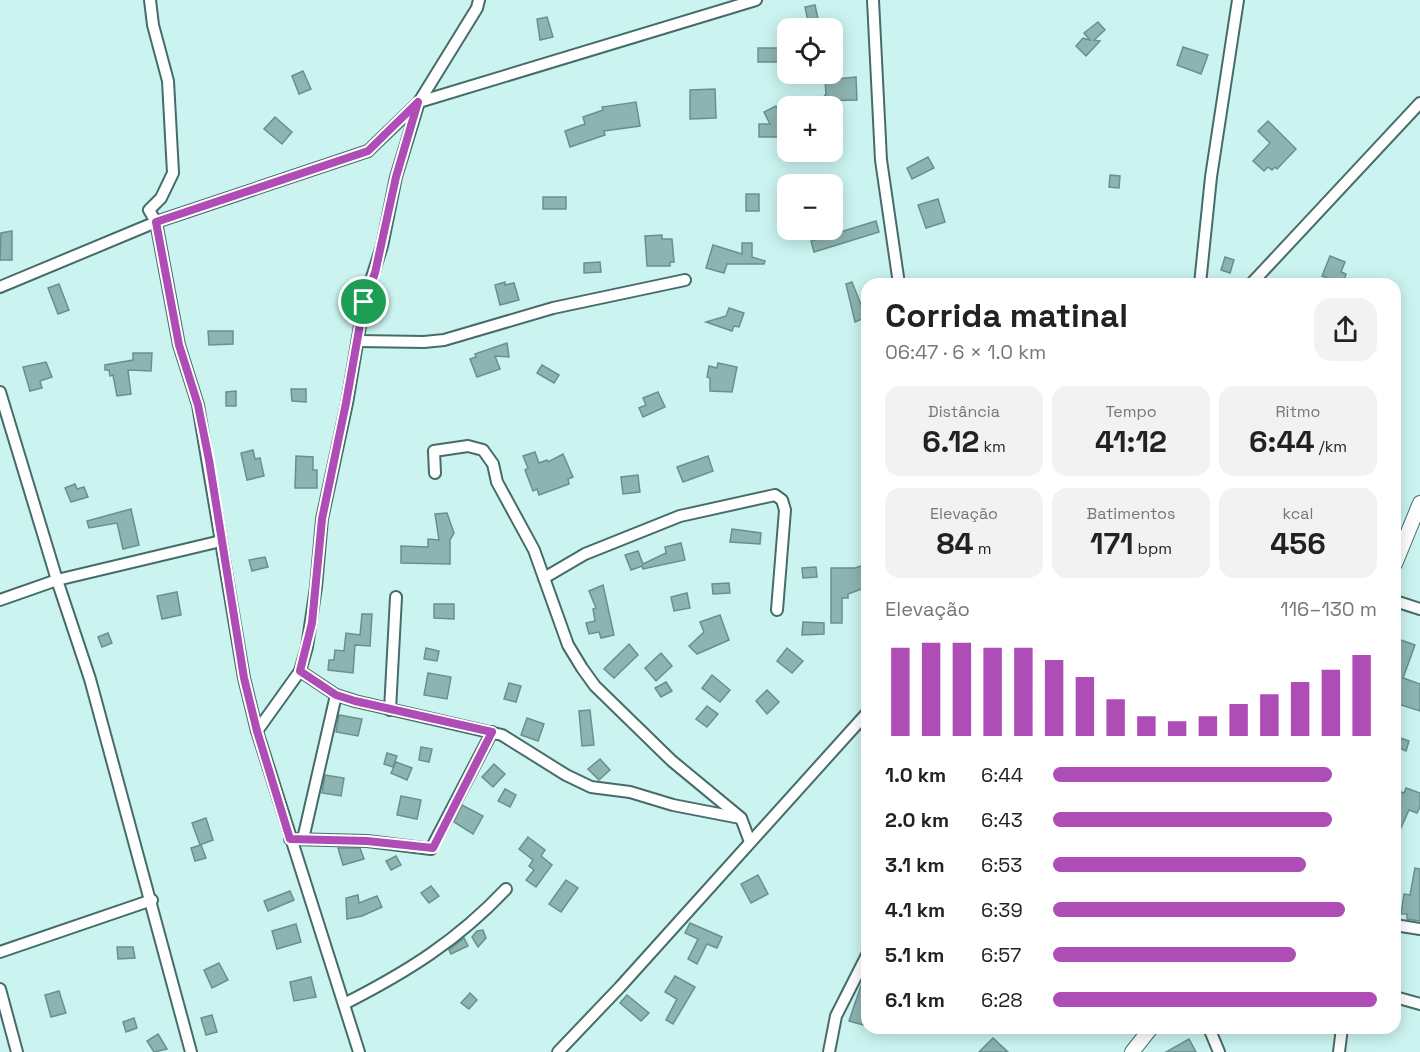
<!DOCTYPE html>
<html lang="pt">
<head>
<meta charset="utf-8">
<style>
	body { margin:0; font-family:"Space Grotesk",sans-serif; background:#f2f2f2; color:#222; height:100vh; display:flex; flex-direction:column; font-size:22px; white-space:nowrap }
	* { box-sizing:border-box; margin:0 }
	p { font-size:20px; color:#767676 }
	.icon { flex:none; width:33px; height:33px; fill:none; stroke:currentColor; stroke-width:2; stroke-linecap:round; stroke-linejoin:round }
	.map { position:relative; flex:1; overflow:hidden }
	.sheet { position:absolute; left:861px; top:278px; width:540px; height:756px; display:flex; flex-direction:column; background:#fff; border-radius:18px; box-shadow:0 3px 15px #0003 }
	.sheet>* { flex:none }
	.controls { position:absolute; left:777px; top:18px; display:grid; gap:12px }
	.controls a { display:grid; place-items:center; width:66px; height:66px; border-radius:12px; background:#fff; box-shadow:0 3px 15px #0003; font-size:30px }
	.pin { position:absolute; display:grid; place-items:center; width:51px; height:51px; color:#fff; margin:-26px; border:3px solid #fff; border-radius:50%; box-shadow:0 2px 6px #0007 }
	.round { display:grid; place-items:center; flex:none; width:63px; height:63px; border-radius:18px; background:#f2f2f2 }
	.head { display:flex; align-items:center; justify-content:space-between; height:102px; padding:0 24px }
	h1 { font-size:33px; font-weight:600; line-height:45px }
	.figures { display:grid; grid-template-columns:repeat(3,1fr); gap:9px; height:102px; padding:6px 24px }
	.figures div { display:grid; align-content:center; border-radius:15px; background:#f2f2f2; text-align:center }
	.figures b { font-size:30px; font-weight:600 }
	.figures small { font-size:16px; font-weight:400 }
	.figures p { font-size:16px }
	.chart { height:168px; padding:12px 24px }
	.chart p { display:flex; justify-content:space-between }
	.chart svg { width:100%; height:108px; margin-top:6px; stroke:#ad4db5; stroke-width:6 }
	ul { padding:0 24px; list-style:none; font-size:20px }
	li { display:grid; grid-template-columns:96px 72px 1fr; align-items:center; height:45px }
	li i { height:15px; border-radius:8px; background:#ad4db5 }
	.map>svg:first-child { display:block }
	.building { fill:#8db4b1; stroke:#69908d; stroke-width:1.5 }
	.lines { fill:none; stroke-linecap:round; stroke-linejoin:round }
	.minor-casing { stroke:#466c69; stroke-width:14 }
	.tertiary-casing { stroke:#466c69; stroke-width:16 }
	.minor { stroke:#fff; stroke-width:10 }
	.tertiary { stroke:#fff; stroke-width:14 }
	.route-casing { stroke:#fff; stroke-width:12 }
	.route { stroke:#ad4db5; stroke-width:8 }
</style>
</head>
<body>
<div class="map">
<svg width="1420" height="1052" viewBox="0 0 1420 1052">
	<rect width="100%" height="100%" fill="#cbf4f1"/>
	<g class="building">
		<polygon points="815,5 818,19 808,21 805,7"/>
		<polygon points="547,17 553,37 540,40 537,19"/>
		<polygon points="1098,22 1105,30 1094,40 1100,41 1086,56 1076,46 1083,38 1090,40 1084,33"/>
		<polygon points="1183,47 1208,55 1201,74 1177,65"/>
		<rect x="758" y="48" width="26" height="14"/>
		<polygon points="303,71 311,89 299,94 292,76"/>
		<polygon points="856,77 857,100 821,101 826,94 825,80"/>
		<polygon points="715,89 716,118 690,119 690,90"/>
		<polygon points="636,102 640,126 604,131 605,135 570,147 565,131 585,124 583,117 603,110 602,107"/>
		<polygon points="776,106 785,124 788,124 788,137 759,137 759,124 770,124 764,112"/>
		<polygon points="275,117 292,132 282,144 264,129"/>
		<polygon points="1268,121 1296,149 1277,169 1275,167 1272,170 1268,167 1264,171 1253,161 1270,143 1258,131"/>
		<polygon points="928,157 934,168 912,179 907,168"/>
		<polygon points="1110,175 1120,176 1119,188 1109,187"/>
		<rect x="746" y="194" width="13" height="17"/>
		<rect x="543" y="197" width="23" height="12"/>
		<polygon points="938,199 945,222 926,228 918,205"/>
		<polygon points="876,221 879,232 814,252 811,241"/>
		<polygon points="12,231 12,260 0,260 1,233"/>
		<polygon points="662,235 662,239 672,239 674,262 670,262 670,266 647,266 645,236"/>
		<polygon points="742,243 752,243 752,257 765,261 764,264 727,264 724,273 706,268 713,245 742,254"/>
		<polygon points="1330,256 1345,262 1341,272 1346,274 1343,284 1322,276"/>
		<polygon points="1225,257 1234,260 1230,273 1221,270"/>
		<polygon points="600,262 601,272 584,273 584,263"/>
		<polygon points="505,282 505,285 514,283 519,300 500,305 495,285"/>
		<polygon points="852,282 866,317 855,322 846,284"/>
		<polygon points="59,284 69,310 58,314 48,288"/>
		<polygon points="729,308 744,313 739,327 734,326 732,331 706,322 726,316"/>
		<polygon points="208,331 233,331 233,344 209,345"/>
		<polygon points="507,343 509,357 495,356 500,369 477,377 470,359 476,357 475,354"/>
		<polygon points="133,353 152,353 151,371 128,370 131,394 117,396 113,375 110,376 109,370 105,370 105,365 133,360"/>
		<polygon points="46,362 52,377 40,381 42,388 30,391 23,367"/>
		<polygon points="718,363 737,367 732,392 710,391 710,378 707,377 709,366 717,368"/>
		<polygon points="542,365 559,375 554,383 537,373"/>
		<polygon points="291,389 306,389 306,402 292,401"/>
		<polygon points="236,391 236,406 226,406 226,392"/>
		<polygon points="658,392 665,407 643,417 639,408 646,405 643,398"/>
		<polygon points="253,450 255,459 260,458 264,476 247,480 241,453"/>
		<polygon points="535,452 539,463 547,460 548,462 563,454 573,477 568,479 569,484 539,495 537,489 533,491 525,470 528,468 523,456"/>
		<polygon points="296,456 313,457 313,470 317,470 317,488 295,488"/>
		<polygon points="708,456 713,471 683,482 677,467"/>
		<polygon points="638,475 640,492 623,494 621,477"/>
		<polygon points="75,484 77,489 84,487 88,497 71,502 65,488"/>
		<polygon points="131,509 139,545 123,549 117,523 89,528 87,521"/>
		<polygon points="447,513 454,533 450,540 450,564 401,563 401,546 428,547 428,539 439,540 435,514"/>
		<polygon points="732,529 761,533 760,544 730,542"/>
		<polygon points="681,543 685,560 643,569 642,566 631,570 625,555 638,551 643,564 666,553 665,547"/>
		<polygon points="265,557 268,567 252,571 249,560"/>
		<polygon points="867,564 867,587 848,594 848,598 842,598 842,623 831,623 831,568 855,568"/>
		<polygon points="816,567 817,577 803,578 802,568"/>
		<polygon points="729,583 730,593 713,594 712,584"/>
		<polygon points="603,585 614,635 601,638 599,632 589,634 586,623 595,621 593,609 596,608 589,591"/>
		<polygon points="177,592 181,615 162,619 157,596"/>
		<polygon points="687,593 690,608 674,611 671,597"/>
		<polygon points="434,604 454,604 454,619 434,618"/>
		<polygon points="362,614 372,614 370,646 355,645 353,673 328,670 329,660 334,660 335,650 344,651 346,633 360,635"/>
		<polygon points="720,615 729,640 697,654 689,646 704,632 700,622"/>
		<polygon points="803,622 824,623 824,634 802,635"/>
		<polygon points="108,633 112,643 102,647 98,637"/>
		<polygon points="1395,638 1415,645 1403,678 1420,684 1420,711 1395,703"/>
		<polygon points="629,644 638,655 614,678 604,669"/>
		<polygon points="426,648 439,651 437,661 424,659"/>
		<polygon points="787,648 803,661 792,673 777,661"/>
		<polygon points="661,653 672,666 656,681 645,668"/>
		<polygon points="428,673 451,677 447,699 424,695"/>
		<polygon points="712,675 730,690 720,702 702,688"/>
		<polygon points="666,682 672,691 661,697 655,688"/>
		<polygon points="509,683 521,686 516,702 504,699"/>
		<polygon points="767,690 779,702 767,714 756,701"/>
		<polygon points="707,706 718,714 707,727 696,719"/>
		<polygon points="590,710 594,745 582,746 579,711"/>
		<polygon points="339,715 362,719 358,736 336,732"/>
		<polygon points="527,718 544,724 538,741 521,735"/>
		<polygon points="1395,736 1409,741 1406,751 1395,746"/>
		<polygon points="421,747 432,749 429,762 419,760"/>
		<polygon points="387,753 397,756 393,767 384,764"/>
		<polygon points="600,759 610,770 599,780 588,769"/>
		<polygon points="396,762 412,768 407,780 391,773"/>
		<polygon points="494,764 505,774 493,787 482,777"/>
		<polygon points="325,775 344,778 341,796 322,793"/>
		<polygon points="1406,788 1420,793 1420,807 1417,813 1409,810 1395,841 1395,790 1404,793"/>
		<polygon points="505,789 516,795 510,807 498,801"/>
		<polygon points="401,796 421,800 417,819 397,815"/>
		<polygon points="462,805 483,816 473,834 454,822"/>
		<polygon points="206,818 213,840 200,845 192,823"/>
		<polygon points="528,837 545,850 541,856 552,865 536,887 526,880 534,870 529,866 533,860 519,849"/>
		<polygon points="201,845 206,858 195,861 191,848"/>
		<polygon points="338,848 360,848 364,859 343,865"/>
		<polygon points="396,856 401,865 391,870 386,861"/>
		<polygon points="1415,868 1420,869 1420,921 1407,919 1407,914 1401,914 1404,894 1410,895"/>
		<polygon points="758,875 768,894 751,903 741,884"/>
		<polygon points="566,880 578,888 561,912 549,904"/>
		<polygon points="431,886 439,896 429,903 421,893"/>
		<polygon points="290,891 294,900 268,911 264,901"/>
		<polygon points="358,895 359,903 377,896 382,907 362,916 347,919 346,898"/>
		<polygon points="690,923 722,937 717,948 707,944 697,964 688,959 698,939 685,933"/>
		<polygon points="296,924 301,942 277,949 272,931"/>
		<polygon points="483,930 486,938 478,947 472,937 477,931"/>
		<polygon points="464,938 468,946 451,954 449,950"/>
		<polygon points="117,947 133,947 135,958 118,959"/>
		<polygon points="219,963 228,980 212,988 204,970"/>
		<polygon points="675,976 695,987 673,1024 666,1020 677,999 665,992"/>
		<polygon points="311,977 316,997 294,1001 290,982"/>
		<polygon points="864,977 867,978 867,1026 849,1021"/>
		<polygon points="59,991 66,1013 51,1017 45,995"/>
		<polygon points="470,993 477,1000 469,1009 461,1003"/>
		<polygon points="627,995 649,1013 641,1021 620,1003"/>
		<polygon points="212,1015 217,1032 206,1035 201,1018"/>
		<polygon points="134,1018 137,1028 126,1032 123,1022"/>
		<polygon points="158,1034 167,1049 154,1052 147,1041"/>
		<polygon points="993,1038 1008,1052 979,1052"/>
		<polygon points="1189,1039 1196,1052 1166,1052"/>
	</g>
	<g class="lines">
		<g class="minor-casing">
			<g id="minor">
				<polyline points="150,0 153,25 168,81 173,173 161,198 149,210 156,222 179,345 198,405 244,678 257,731 359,1052"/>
				<polyline points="873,0 881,160 899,284"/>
				<polyline points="1200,284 1211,177 1238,0"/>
				<polyline points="1251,284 1420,103"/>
				<polyline points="0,287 156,222 368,151 419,102 756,0"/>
				<polyline points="358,341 424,342 444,340 553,308 685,280"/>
				<polyline points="0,392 57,580 90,679 191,1052"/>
				<polyline points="435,473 434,451 468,446 483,450 493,464 497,482 534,550 568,645 582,668 595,686 672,761 741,818 750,842"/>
				<polyline points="544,578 585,554 680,516 775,495 782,500 785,510 777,610"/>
				<polyline points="0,600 57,580 221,541"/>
				<polyline points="1395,601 1420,609"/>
				<polyline points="300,671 336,695 355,701 502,735 566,775 591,787 630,792 673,805 740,818"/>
				<polyline points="390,710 396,597"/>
				<polyline points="257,731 300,671 307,647 316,587 322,519 347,403 364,302 382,246 396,177 419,102 477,8 479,0"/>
				<polyline points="290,839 367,841 431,849 492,732"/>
				<polyline points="303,839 336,695"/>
				<polyline points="1395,925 1420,929"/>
				<polyline points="0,952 152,900"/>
				<polyline points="0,989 17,1052"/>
				<polyline points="1395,997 1420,1004"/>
				<path d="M344,1004c63,-32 113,-63 162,-115"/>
				<polyline points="1209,1028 1219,1052"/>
				<polyline points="558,1052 620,987 867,713"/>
				<polyline points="829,1052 836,1016 867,955"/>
				<polyline points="1339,1052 1342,1028"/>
			</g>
		</g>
		<g class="tertiary-casing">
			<g id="tertiary">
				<polyline points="1395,564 1420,503"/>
				<polyline points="1132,1052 1151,1028"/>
			</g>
		</g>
		<use href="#minor" class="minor"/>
		<use href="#tertiary" class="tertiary"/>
	</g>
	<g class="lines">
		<g class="route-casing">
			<polygon id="route" points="418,102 396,177 375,273 364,302 346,403 322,519 312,623 300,671 336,695 355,701 492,732 433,848 367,841 290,839 257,731 244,678 209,460 198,405 179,345 156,222 368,151"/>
		</g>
		<use href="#route" class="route"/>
	</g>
</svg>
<div class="controls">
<a><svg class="icon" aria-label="locate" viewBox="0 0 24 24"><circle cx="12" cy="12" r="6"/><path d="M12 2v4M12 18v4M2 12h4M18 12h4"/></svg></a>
<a>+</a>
<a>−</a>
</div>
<div class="pin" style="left:364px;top:302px;background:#1e9e55"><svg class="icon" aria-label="arrive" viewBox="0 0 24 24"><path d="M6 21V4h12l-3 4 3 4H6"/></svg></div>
<section class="sheet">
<div class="head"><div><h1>Corrida matinal</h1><p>06:47 · 6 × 1.0 km</p></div><a class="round"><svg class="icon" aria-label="share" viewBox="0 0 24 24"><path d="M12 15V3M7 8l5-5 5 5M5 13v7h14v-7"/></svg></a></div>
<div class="figures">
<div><p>Distância</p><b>6.12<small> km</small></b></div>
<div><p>Tempo</p><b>41:12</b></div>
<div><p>Ritmo</p><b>6:44<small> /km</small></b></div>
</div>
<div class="figures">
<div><p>Elevação</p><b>84<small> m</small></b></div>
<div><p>Batimentos</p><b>171<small> bpm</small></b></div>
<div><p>kcal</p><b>456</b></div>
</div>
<div class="chart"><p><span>Elevação</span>116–130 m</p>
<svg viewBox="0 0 160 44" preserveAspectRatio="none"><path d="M5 44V8M15 44V6M25 44V6M35 44V8M45 44V8M55 44V13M65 44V20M75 44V29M85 44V36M95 44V38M105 44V36M115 44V31M125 44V27M135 44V22M145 44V17M155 44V11"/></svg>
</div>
<ul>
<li><b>1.0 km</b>6:44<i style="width:86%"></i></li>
<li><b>2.0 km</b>6:43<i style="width:86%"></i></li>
<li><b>3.1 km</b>6:53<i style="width:78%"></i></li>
<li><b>4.1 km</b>6:39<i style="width:90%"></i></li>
<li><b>5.1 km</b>6:57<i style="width:75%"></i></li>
<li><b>6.1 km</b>6:28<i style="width:100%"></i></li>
</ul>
</section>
</div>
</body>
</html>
